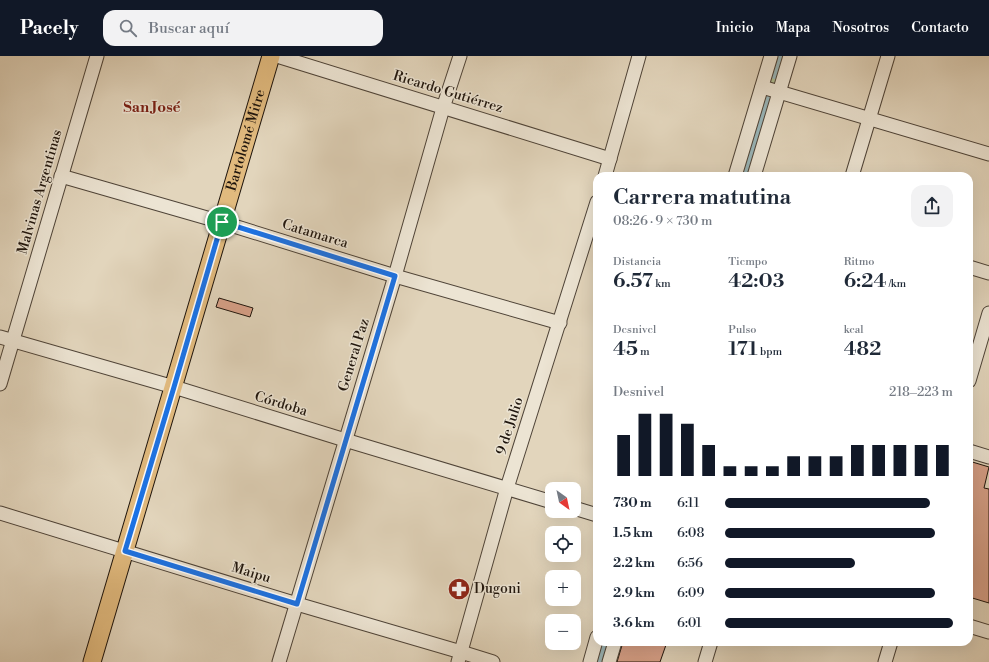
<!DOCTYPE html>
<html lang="es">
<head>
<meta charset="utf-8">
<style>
	body { margin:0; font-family:"Libre Bodoni",serif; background:#f2f2f3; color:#1f2937; height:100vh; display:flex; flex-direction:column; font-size:15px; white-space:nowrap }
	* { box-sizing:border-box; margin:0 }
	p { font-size:13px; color:#747a83 }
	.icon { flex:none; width:22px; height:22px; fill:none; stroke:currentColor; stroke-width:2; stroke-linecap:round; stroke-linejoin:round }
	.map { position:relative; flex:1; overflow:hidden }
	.details { position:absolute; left:593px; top:116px; width:380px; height:474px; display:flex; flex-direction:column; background:#fff; border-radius:12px; box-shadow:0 4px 16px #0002 }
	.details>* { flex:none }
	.needle { width:26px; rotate:147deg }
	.tools { position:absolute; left:545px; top:426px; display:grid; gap:8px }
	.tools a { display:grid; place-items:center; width:36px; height:36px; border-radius:8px; background:#fff; box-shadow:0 4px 16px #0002; font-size:20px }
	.pin { position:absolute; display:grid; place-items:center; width:34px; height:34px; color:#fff; margin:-17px; border:2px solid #fff; border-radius:50%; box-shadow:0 1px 4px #0007 }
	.round { display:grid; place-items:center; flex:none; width:42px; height:42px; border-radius:12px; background:#f2f2f3 }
	.summary { display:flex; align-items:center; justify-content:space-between; height:68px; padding:0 20px }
	h1 { font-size:22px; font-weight:600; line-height:30px }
	.stats { display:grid; grid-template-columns:repeat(3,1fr); gap:6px; height:68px; padding:4px 20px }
	.stats div { display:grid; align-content:center }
	.stats b { font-size:20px; font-weight:600 }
	.stats small { font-size:11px; font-weight:400 }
	.stats p { font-size:11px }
	.chart { height:112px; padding:8px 20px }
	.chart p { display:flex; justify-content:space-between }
	.chart svg { width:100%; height:72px; margin-top:4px; stroke:#111827; stroke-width:6 }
	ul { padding:0 20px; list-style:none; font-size:13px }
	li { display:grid; grid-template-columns:64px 48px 1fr; align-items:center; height:30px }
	li i { height:10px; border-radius:5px; background:#111827 }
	header { display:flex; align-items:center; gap:24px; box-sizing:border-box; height:56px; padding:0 20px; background:#111827; color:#fff }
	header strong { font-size:19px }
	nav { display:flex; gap:22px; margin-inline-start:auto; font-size:14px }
	.search { width:280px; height:36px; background:#f2f2f3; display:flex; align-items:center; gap:10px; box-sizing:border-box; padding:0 14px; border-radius:12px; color:#747a83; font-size:15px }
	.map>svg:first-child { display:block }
	.green { fill:#afbe94; stroke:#666950 }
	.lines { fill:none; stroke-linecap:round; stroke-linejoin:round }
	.canal { stroke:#98b6ba; stroke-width:10 }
	.building { fill:#d9a28a; stroke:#1e140c }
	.minor-casing { stroke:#4f4438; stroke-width:15 }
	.major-casing { stroke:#1e140c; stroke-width:19 }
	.minor { stroke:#ece4d3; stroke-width:13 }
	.major { stroke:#e1ba7e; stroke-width:17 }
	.route-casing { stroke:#fff; stroke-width:8 }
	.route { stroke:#1a73e8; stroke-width:5 }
	.labels { text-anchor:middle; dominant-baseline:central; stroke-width:3; stroke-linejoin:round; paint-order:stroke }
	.street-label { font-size:14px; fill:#1e140c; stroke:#ece4d3 }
	.poi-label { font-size:14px; fill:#1e140c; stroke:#ece4d3; text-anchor:start }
	.neighbourhood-label { font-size:15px; font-weight:bold; fill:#7a1f14; stroke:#ece4d3 }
</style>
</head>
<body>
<header>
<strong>Pacely</strong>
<div class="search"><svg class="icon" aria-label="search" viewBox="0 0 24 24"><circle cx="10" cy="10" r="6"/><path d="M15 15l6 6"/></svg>Buscar aquí</div>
<nav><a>Inicio</a><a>Mapa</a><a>Nosotros</a><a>Contacto</a></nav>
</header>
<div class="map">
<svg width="989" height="606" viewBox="0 0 989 606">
	<rect width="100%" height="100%" fill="#e2d5bc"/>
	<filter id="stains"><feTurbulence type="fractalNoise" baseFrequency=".005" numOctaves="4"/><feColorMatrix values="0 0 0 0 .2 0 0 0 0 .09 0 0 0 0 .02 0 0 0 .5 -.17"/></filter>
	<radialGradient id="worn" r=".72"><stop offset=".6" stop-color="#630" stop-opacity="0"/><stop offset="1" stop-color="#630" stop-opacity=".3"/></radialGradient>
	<g class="green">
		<polygon points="773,0 788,0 752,120 738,120"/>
		<polygon points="598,586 614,586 608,606 592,606"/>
	</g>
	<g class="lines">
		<g class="canal">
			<polyline points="775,18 780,0"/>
			<polyline points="744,120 768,41"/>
			<polyline points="601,606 607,586"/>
		</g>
	</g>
	<g class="building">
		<polygon points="219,242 253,252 250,261 216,251"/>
		<polygon points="969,405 989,411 984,432 989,433 989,547 969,541"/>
		<polygon points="623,586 667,586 660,606 617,606"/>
	</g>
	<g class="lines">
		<g class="minor-casing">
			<g id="minor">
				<polyline points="277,0 610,103"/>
				<polyline points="762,31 989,98"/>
				<polyline points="61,120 221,166 395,220 560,267"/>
				<polyline points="605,120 639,0"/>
				<polyline points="735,120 771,0"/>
				<polyline points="754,120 790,0"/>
				<polyline points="852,120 888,0"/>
				<polyline points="969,211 989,217"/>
				<polyline points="0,281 174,331 345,384 552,446"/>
				<polyline points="969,325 989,257"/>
				<polyline points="0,328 97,0"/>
				<polyline points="969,395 989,401"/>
				<polyline points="574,452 597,459"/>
				<polyline points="0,457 297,548 461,596 493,606"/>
				<polyline points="969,570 989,576"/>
				<polyline points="279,606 395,220 443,52 460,0"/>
				<polyline points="458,606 507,432 597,146"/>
				<polyline points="590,606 597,581"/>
				<polyline points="609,606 615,586"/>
				<polyline points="705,606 711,586"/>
				<polyline points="885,606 891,586"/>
			</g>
		</g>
		<g class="major-casing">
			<g id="major">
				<path id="s1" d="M92,606l179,-606"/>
			</g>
		</g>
		<use href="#minor" class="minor"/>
		<use href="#major" class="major"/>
	</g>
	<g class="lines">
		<g class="route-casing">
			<polygon id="route" points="222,166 395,220 297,548 125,495 174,331"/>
		</g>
		<use href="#route" class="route"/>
	</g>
	<defs>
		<g id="pharmacy-disc" transform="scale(1.15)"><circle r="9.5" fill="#8f2418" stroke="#ece4d3"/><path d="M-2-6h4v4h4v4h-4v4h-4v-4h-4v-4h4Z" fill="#fff"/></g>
	</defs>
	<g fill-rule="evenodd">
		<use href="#pharmacy-disc" x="459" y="533"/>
	</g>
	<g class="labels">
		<g class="street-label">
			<text transform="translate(448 36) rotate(17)">Ricardo Gutiérrez</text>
			<text stroke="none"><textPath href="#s1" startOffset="544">Bartolomé Mitre</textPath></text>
			<text transform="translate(40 136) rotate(-74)">Malvinas Argentinas</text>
			<text transform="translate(315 178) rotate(17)">Catamarca</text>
			<text transform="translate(354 299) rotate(-73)">General Paz</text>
			<text transform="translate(281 348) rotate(17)">Córdoba</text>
			<text transform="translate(510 370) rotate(-72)">9 de Julio</text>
			<text transform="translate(251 517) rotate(17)">Maipu</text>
		</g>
		<g class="poi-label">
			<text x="474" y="533">Dugoni</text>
		</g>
		<g class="neighbourhood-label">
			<text x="152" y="51">San José</text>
		</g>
	</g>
	<rect width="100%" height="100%" filter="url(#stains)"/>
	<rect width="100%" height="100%" fill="url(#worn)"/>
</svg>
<div class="tools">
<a><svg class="needle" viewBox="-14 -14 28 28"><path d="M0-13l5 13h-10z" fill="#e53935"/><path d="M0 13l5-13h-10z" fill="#747a83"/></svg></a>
<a><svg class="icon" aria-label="locate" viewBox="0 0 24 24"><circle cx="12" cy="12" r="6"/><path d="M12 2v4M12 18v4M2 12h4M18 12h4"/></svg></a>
<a>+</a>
<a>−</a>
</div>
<div class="pin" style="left:222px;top:166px;background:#1e9e55"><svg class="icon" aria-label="arrive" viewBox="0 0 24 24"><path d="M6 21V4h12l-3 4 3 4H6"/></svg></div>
<section class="details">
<div class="summary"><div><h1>Carrera matutina</h1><p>08:26 · 9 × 730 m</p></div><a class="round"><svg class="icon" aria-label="share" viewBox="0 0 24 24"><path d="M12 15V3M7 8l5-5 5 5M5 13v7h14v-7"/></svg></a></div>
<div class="stats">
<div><p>Distancia</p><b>6.57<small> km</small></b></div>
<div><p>Tiempo</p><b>42:03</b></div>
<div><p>Ritmo</p><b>6:24<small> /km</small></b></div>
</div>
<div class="stats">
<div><p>Desnivel</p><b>45<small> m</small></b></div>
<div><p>Pulso</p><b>171<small> bpm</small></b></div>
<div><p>kcal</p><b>482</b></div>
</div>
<div class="chart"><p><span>Desnivel</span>218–223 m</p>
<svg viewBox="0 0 160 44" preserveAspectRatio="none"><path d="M5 44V19M15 44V6M25 44V6M35 44V12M45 44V25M55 44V38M65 44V38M75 44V38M85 44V32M95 44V32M105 44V32M115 44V25M125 44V25M135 44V25M145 44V25M155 44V25"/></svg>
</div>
<ul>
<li><b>730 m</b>6:11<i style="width:90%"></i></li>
<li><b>1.5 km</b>6:08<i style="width:92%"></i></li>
<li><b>2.2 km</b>6:56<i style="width:57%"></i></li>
<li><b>2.9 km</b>6:09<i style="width:92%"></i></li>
<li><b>3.6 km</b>6:01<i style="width:100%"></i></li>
</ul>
</section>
</div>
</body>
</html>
